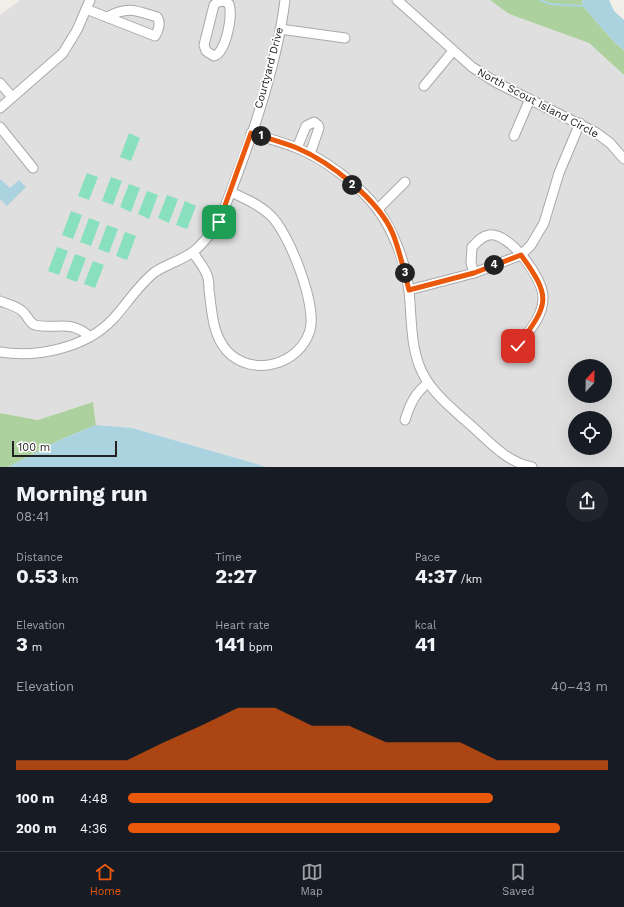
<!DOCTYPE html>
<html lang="en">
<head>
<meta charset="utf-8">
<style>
	body { margin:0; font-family:"Work Sans",sans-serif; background:#20242c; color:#f1f3f6; height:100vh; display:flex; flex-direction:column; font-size:15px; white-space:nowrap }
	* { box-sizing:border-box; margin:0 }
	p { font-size:13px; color:#9ea1a6 }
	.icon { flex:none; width:22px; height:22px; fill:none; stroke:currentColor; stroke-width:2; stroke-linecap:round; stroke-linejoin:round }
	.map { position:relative; height:467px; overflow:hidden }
	.panel { display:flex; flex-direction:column; background:#171b24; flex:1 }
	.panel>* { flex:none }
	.needle { width:26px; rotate:22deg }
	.tools { position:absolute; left:568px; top:359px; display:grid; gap:8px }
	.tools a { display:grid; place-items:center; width:44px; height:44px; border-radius:50%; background:#171b24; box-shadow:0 4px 16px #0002; font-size:20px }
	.scale { position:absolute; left:12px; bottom:10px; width:105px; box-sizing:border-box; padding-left:4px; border:2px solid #222; border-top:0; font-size:11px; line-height:14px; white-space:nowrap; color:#222; -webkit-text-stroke:3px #fff; paint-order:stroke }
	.pin { position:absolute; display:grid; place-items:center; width:34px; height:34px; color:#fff; margin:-17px; border-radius:8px; box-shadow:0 2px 6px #0006 }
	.km { position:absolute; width:20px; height:20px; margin:-10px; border-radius:50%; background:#222; color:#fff; font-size:11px; line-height:20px; text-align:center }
	.round { display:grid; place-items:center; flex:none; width:42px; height:42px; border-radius:21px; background:#20242c }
	.head { display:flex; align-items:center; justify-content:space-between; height:68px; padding:0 16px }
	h1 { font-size:22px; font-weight:700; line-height:30px }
	.stats { display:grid; grid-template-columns:repeat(3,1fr); gap:6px; height:68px; padding:4px 16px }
	.stats div { display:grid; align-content:center }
	.stats b { font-size:20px; font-weight:700 }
	.stats small { font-size:11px; font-weight:400 }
	.stats p { font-size:11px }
	.chart { height:112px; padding:8px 16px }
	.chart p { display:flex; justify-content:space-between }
	.chart svg { width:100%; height:72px; margin-top:4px; fill:#ea580c; opacity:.7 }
	ul { padding:0 16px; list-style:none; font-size:13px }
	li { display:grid; grid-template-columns:64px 48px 1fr; align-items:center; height:30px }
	li i { height:10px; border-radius:5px; background:#ea580c }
	.tabs { display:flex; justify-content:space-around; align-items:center; height:56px; border-top:1px solid #363941; background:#171b24; font-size:11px; color:#9ea1a6 }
	.tabs a { display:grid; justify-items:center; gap:2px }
	.tabs .selected { color:#ea580c }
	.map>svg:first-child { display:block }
	.residential { fill:#e0dfdf; fill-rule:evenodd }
	.forest { fill:#add19e }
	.pitch { fill:#88e0be }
	.water { fill:#aad3df }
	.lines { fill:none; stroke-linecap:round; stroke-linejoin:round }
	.stream { stroke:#aad3df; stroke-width:2 }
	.minor-casing { stroke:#a9a9a9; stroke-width:11 }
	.minor { stroke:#fff; stroke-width:9 }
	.route-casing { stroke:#fff; stroke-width:8 }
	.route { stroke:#ea580c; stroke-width:5 }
	.labels { text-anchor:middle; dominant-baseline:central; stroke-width:3.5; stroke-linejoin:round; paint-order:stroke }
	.street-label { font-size:11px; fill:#222; stroke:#fff }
</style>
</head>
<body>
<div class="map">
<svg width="624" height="467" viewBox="0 0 624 467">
	<rect width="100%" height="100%" fill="#f2efe9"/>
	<path class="residential" d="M20,0h470l19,14 80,29 35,32v392h-357l-135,-39 -36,-3 -3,-23 -55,18 -38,-7v-398zM575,366h30v30h-30zM575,418h30v30h-30z"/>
	<g class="forest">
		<polygon points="490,0 582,0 583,6 615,43 624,50 624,75 589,43 509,14"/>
		<polygon points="93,402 96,425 62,439 8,467 0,467 0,413 38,420"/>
	</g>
	<g class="pitch">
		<polygon points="129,133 140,138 131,161 120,157"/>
		<polygon points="87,173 98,177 89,200 78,196"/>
		<polygon points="111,177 122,181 113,205 102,201"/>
		<polygon points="129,184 140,188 131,212 120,207"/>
		<polygon points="147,191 158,195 149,219 138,214"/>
		<polygon points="167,195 178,199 169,223 158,218"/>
		<polygon points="185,201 196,206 187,229 176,225"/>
		<polygon points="71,211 82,215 73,239 62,235"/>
		<polygon points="89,218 100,222 91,246 80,242"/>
		<polygon points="107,225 118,229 109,253 98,249"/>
		<polygon points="125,232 136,236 127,260 116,256"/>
		<polygon points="57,247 68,251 59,275 48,271"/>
		<polygon points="75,254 86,258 77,282 66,278"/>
		<polygon points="93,261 104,265 95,288 84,284"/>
	</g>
	<g class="water">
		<polygon points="582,0 609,0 614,11 624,20 624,50 615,43 583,6"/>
		<polygon points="0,179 10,188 19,180 26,187 7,206 0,199"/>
		<polygon points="96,425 132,428 267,467 8,467 62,439"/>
	</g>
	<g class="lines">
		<polyline class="stream" points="540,0 550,4 584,6"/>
		<g class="minor-casing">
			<g id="minor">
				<polyline points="397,0 472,67 497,83 595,132 610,143 624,159"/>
				<path d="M224,1l5,3c4,11 -3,49 -15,52l-8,-5 -2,-6 10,-40 4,-3z"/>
				<path d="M86,9l69,27c4,-6 6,-14 2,-19 -22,-7 -29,-11 -50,0"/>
				<polyline points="280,29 345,38"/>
				<polyline points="0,83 12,97"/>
				<polyline points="424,86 453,51"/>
				<polyline points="0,108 63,53 77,30 90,0"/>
				<polyline points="0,127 33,168"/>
				<path d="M251,133c15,5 31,9 46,15 26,10 65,39 81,62 16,22 28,54 31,81 3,28 1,58 14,83 10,20 35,40 52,55 17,16 33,33 57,38"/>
				<polyline points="514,136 530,99"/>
				<polyline points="297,148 306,126 314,122 318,125 319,128 310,154"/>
				<polyline points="378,209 405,182"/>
				<path d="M193,252c4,7 11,15 14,23 2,5 2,11 2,15 3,21 3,44 18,61 25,27 73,14 83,-21 7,-25 -21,-98 -40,-115 -11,-11 -25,-16 -39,-23"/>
				<path d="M474,273l-3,-10 1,-16c5,-5 10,-11 17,-12 21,-3 55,44 54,63 0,19 -14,33 -25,48"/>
				<polyline points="409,290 474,273 521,255 531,245 544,223 559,173 580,123"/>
				<path d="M0,301c7,3 18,5 23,11 5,4 6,11 12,13 22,5 34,-6 54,11"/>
				<path d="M0,352c37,6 86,-4 113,-33 14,-15 26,-35 42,-47 12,-8 27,-12 38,-20 10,-8 19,-20 26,-30 27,-68 57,-149 66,-222"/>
				<path d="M405,420c5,-16 10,-27 23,-37"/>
			</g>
		</g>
		<use href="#minor" class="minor"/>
	</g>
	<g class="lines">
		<g class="route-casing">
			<path id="route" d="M219,222l32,-89c15,5 31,9 46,15 33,14 82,52 96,86 7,18 11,37 16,56l65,-17 47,-18c32,44 27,49 -3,91"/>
		</g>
		<use href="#route" class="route"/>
	</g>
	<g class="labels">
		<g class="street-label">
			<text transform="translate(269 68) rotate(-75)">Courtyard Drive</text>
			<text transform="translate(538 103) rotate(28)">North Scout Island Circle</text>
		</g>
	</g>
</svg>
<div class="tools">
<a><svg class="needle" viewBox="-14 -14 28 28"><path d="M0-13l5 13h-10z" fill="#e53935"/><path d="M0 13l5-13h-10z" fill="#9ea1a6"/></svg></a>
<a><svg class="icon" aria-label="locate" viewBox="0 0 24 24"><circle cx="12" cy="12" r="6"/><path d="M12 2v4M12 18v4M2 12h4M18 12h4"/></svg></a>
</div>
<div class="scale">100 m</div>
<div class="pin" style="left:219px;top:222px;background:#1e9e55"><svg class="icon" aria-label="arrive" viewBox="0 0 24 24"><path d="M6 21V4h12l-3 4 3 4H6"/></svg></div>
<div class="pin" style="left:518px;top:346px;background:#d93025"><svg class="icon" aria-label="check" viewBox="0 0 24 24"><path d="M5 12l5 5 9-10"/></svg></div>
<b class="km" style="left:261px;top:136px">1</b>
<b class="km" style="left:352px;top:185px">2</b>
<b class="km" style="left:405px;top:273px">3</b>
<b class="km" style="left:494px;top:265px">4</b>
</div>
<section class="panel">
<div class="head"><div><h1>Morning run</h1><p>08:41</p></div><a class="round"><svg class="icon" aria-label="share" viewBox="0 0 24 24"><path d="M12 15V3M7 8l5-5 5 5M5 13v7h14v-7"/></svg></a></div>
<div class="stats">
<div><p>Distance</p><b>0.53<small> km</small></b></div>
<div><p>Time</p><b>2:27</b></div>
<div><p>Pace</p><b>4:37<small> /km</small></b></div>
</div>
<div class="stats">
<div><p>Elevation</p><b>3<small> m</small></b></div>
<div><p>Heart rate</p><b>141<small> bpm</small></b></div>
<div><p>kcal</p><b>41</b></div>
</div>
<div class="chart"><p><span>Elevation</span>40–43 m</p>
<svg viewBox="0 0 160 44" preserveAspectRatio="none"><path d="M0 44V38L10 38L20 38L30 38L40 27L50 17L60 6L70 6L80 17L90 17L100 27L110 27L120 27L130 38L140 38L150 38L160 38V44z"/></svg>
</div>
<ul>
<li><b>100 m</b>4:48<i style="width:76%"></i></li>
<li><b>200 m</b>4:36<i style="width:90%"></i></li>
</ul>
</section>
<nav class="tabs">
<a class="selected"><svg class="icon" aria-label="home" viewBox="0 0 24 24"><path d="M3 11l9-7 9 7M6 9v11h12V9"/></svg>Home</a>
<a><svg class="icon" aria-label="map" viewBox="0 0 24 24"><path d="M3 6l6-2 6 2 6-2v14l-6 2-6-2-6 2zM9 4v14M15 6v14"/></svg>Map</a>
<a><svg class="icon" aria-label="saved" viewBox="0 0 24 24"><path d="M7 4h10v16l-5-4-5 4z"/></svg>Saved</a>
</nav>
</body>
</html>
